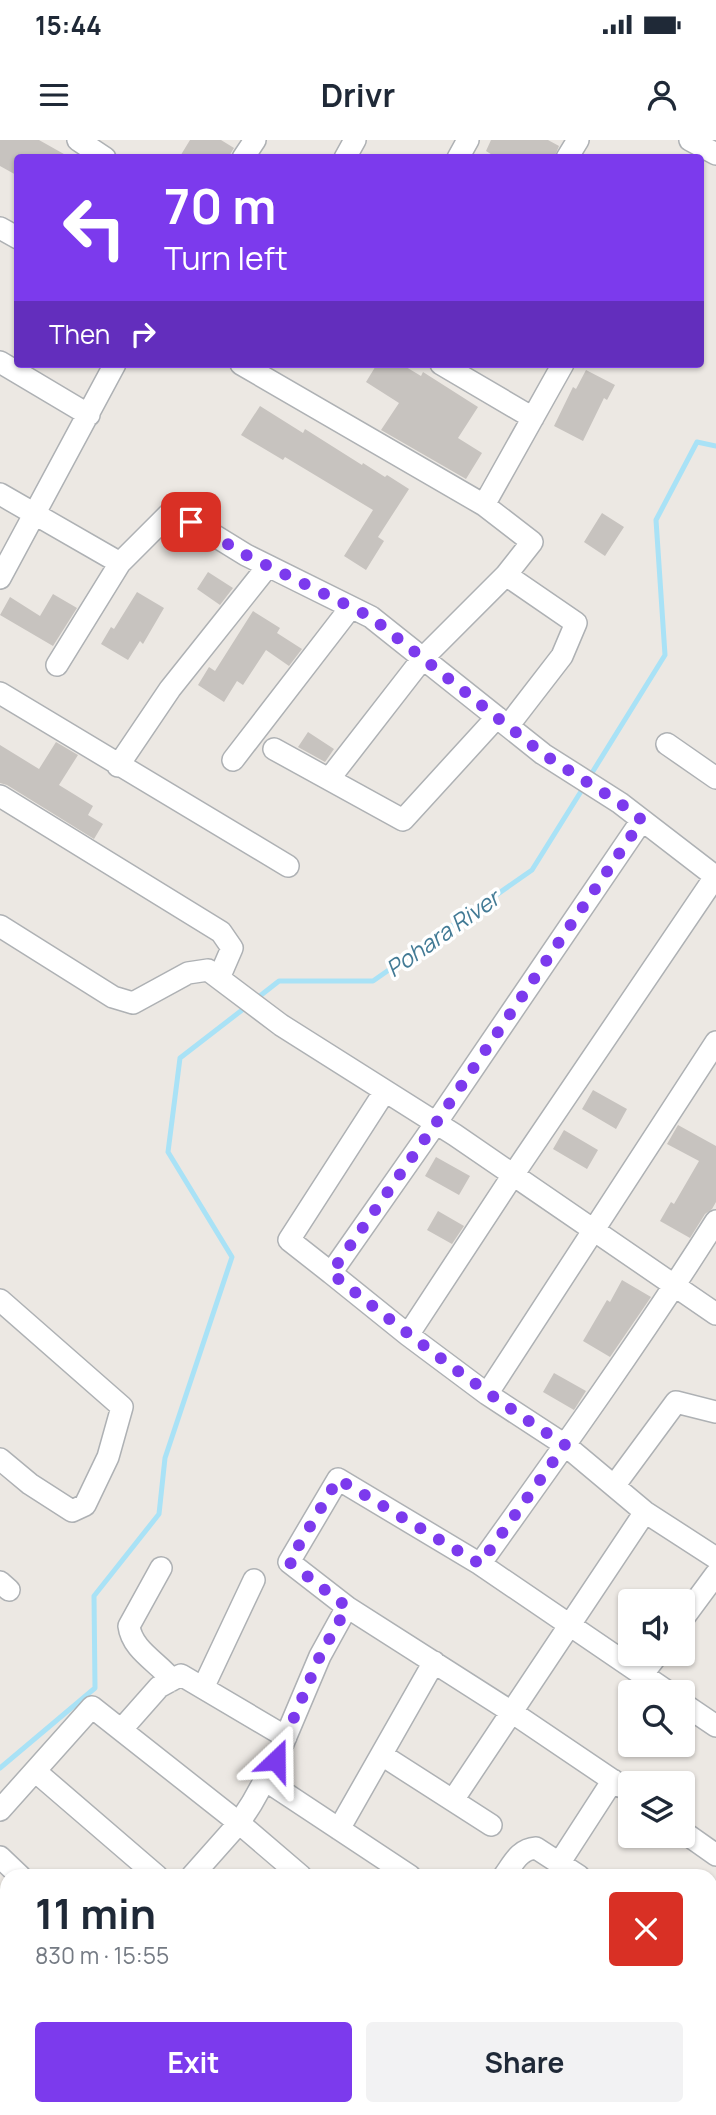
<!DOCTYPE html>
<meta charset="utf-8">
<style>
body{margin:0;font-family:Manrope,sans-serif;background:#f2f2f3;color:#1f2937;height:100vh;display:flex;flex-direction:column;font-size:26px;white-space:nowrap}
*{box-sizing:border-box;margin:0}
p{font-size:23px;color:#747a83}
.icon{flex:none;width:38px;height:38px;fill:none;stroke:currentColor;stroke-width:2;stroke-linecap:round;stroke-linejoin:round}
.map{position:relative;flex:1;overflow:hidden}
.side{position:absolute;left:0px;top:1729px;width:718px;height:247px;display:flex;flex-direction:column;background:#fff;border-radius:21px 21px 0 0;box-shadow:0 2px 5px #0004}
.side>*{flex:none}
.hud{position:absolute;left:14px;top:14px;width:690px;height:214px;border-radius:7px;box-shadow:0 2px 5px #0004;background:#7c3aed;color:#fff;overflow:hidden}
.tools{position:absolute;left:618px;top:1449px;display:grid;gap:14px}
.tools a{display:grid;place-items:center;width:77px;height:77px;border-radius:7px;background:#fff;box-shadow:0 2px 5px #0004;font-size:35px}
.pin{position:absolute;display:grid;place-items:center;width:60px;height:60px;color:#fff;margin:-30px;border-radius:14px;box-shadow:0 4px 10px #0006}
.me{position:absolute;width:77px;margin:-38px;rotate:23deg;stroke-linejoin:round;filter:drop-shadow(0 0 5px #0008)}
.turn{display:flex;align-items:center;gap:24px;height:147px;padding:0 35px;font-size:32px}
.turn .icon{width:91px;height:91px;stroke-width:2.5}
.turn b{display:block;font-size:49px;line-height:60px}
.then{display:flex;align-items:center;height:66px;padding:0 35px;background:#0003;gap:14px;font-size:26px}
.round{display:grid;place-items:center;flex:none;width:74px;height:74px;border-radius:7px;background:#f2f2f3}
.headline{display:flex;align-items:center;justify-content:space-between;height:119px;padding:0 35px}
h1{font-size:42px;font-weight:700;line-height:52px}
.button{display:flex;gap:14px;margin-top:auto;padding:14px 35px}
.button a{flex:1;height:80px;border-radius:7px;background:#7c3aed;color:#fff;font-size:28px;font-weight:700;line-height:80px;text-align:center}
.button a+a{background:#f2f2f3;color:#1f2937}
.status{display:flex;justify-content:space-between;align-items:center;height:49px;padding:0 35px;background:#fff;direction:ltr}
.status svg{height:19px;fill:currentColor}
header{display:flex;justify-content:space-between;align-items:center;height:91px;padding:0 35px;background:#fff;font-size:32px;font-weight:700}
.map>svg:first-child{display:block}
</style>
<div class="status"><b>15:44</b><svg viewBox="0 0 49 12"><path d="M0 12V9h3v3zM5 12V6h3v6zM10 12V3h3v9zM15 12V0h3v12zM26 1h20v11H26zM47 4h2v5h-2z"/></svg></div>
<header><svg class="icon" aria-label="menu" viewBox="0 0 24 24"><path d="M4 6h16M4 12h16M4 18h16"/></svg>Drivr<svg class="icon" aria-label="person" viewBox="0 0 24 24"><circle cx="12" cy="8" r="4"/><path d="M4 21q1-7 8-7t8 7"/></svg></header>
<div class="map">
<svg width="716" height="1975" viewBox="0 0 716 1975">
<rect width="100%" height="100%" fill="#ece8e3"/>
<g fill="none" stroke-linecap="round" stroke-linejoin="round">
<path stroke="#a9e2f6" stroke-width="5" d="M590,636L665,515L656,380L697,302L716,306
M256,859L279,841H373L532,730L585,645
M0,1628L95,1548L94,1456L159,1374L165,1318L232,1117L168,1012L180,918L246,867"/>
</g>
<path fill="#c7c3bf" d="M0,0H39L71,18H18V36L0,26Z
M190,0H221L234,8L228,18H179Z
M491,0H548L559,6L554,18H497L486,11Z
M377,224H401L421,236L423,232L478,267L458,298L482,313L466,339L381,290L399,263L366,242Z
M586,230L615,245L607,260L604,258L583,301L554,286L573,247L576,249Z
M260,266L303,293L305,289L362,325L363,323L385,337L387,335L409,349L378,397L384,401L366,430L344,416L373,370L285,317L283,320L241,295Z
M602,373L624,387L605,416L584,402Z
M208,432L233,448L220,465L197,449Z
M137,452L164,468L143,504L140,501L128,520L101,504L111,487L114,489Z
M53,454L77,468L53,506L0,475L10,457L40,476Z
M253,471L280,488L277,493L302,509L289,526L266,510L243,545L237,541L224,562L198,545L209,527L215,531Z
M308,592L334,609L325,622L298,607Z
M56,602L78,615L59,645L93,666L88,675L103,684L94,699L7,645L0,643V605L39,629Z
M593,950L627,969L616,989L582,969Z
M678,985L716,1006V1062L712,1069L705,1074L690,1098L660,1081L671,1062L674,1064L699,1021L667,1004Z
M564,990L598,1010L587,1029L553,1009Z
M436,1017L470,1036L459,1055L425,1036Z
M438,1071L464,1086L452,1104L427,1090Z
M622,1140L651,1157L610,1217L583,1201L607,1160L610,1162Z
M554,1233L586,1251L574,1270L543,1252Z"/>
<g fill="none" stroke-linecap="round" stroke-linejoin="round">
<defs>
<path id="minor" d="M78,0L105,18
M690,0L716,14
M243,18L255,0
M345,18L355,0
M458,18L468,0
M567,18L578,0
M0,88L18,98
M0,222L89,275
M241,224L484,365L532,402L506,435L576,483L562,516L508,586
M441,224L533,278
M0,354L120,423L173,370L246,415L371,477L543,614L620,663L716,737
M484,365L563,224
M0,438L115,224
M57,525L120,423
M0,553L288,726
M667,604L716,638
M274,609L403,680L497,577
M233,620L351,467
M118,626L170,549L268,426
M329,639L423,518L506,435
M0,656L221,792L232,808L219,838
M642,680L436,983L331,1133L408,1195L487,1254L565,1305L645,1372L716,1418
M0,786L113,857L133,863L188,833L208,830L281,885L455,995L716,1174
M331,1133L289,1100L385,951
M0,1160L122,1267L108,1317L85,1365L72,1371L30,1344L0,1319
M408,1195L513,1035L715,737
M487,1254L716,902
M614,1346L676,1262L716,1272
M480,1424C561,1311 642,1198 716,1081
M161,1428L129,1486C132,1510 158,1522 172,1540
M0,1442L9,1450
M347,1467L289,1422L338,1339L480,1424L668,1552
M682,1480L716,1434
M642,1535L658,1514
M203,1548L254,1440
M682,1563L716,1586
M121,1590L159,1547L181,1535L286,1597
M382,1615L491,1685
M35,1631L157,1736
M265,1640L410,1736
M453,1660L645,1372
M0,1670L92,1567L239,1683L301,1736
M339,1689L434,1522
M682,1691L716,1715
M0,1717L20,1736
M560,1722L613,1640
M192,1736L239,1683L252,1663L276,1620L320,1516L347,1467L513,1573L630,1652
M504,1736C513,1724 519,1709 536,1708L579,1736
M710,1798L716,1803
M0,1892L7,1898
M0,1951L7,1944
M710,1960L716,1964
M91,1969L99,1975
M280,1969L287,1975
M428,1969L436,1975
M573,1969L580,1975
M454,1975L459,1969"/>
</defs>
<use href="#minor" stroke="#aeb1b4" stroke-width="24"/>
<use href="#minor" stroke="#fff" stroke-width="21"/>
</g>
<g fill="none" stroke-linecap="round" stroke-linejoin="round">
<path stroke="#7c3aed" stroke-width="12" stroke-dasharray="0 21.6" d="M191,382L246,415L371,477L543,614L620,663L642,680L436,983L331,1133C407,1194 483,1252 565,1305L480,1424L338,1339L289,1422L347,1467L320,1516L276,1620"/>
</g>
<g text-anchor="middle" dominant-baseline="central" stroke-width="7" stroke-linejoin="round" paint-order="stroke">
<g font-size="23" font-style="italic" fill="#427a95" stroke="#fff">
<text transform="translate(442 793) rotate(-35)">Pohara River</text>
</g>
</g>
</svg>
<div class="tools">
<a><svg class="icon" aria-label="sound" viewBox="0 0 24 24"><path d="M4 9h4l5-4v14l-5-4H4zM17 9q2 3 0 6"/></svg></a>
<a><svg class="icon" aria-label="search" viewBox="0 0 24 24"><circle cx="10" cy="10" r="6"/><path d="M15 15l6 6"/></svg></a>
<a><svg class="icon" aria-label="layers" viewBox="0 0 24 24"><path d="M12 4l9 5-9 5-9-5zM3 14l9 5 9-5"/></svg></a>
</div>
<div class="pin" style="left:191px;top:382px;background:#d93025"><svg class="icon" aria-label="arrive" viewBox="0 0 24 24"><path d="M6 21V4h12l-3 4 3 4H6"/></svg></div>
<svg class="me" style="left:276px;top:1620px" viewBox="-20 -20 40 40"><path d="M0-17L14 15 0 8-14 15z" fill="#7c3aed" stroke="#fff" stroke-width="4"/></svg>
<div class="hud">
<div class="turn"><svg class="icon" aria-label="left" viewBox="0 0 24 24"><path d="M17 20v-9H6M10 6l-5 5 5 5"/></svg><div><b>70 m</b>Turn left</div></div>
<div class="then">Then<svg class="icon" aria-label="right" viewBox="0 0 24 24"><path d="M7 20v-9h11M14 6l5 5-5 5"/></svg></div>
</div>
<section class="side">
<div class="headline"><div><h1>11 min</h1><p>830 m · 15:55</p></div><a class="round" style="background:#d93025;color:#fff"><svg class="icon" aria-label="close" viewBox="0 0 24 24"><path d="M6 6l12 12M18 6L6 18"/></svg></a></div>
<div class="button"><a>Exit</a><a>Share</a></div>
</section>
</div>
